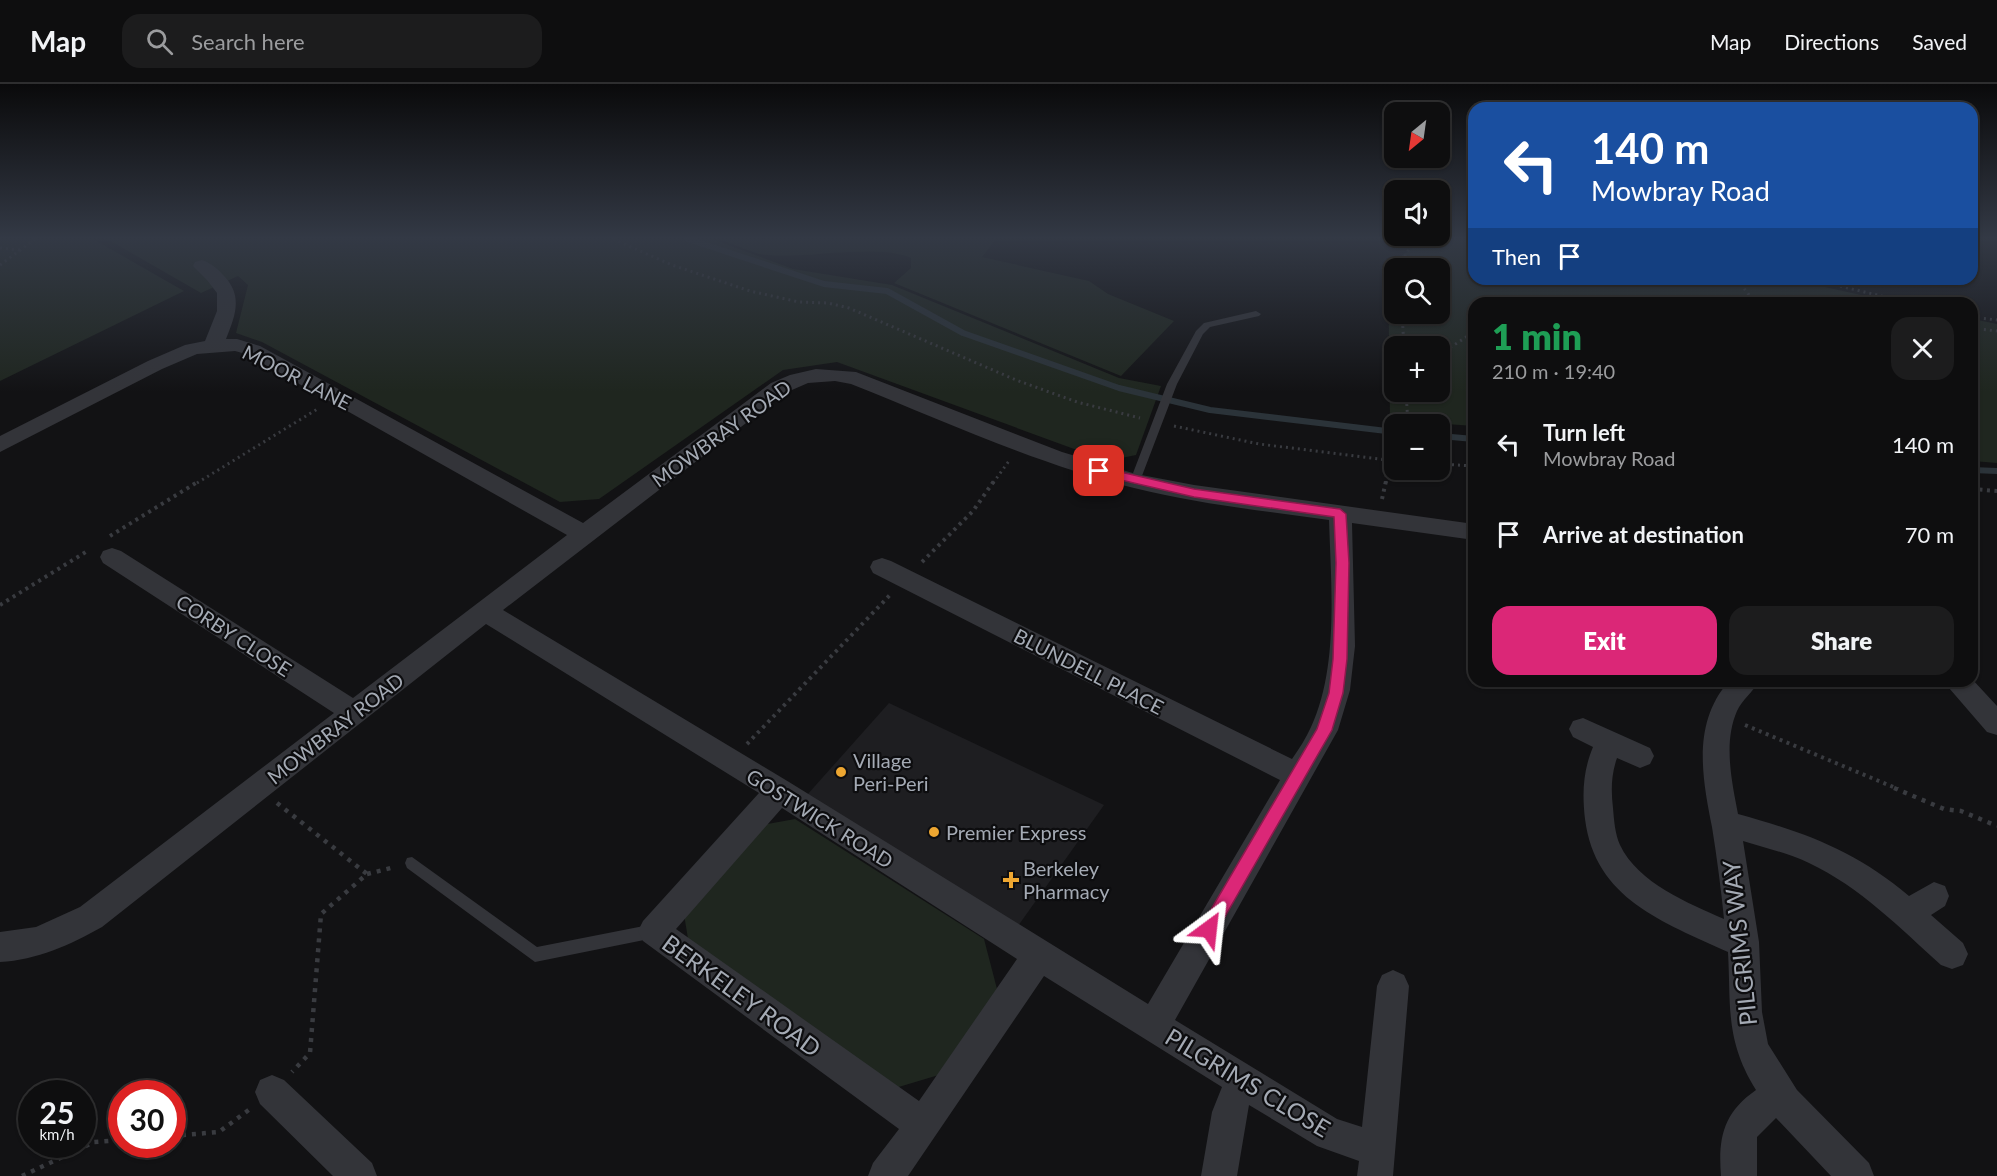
<!DOCTYPE html>
<meta charset="utf-8">
<style>
body{margin:0;font-family:Lato,sans-serif;background:#1c1c1d;color:#f1f3f6;height:100vh;display:flex;flex-direction:column;font-size:22px;white-space:nowrap}
*{box-sizing:border-box;margin:0}
p{font-size:20px;color:#9b9c9e}
.icon{flex:none;width:33px;height:33px;fill:none;stroke:currentColor;stroke-width:2;stroke-linecap:round;stroke-linejoin:round}
.map{position:relative;flex:1;overflow:hidden}
.side{position:absolute;left:1468px;top:213px;width:510px;height:390px;display:flex;flex-direction:column;background:#0e0e0f;border-radius:18px;box-shadow:0 2px 4px #0004,0 0 0 2px #2e2e2f}
.side>*{flex:none}
.top-card{position:absolute;left:1468px;top:18px;width:510px;height:183px;border-radius:18px;box-shadow:0 2px 4px #0004,0 0 0 2px #2e2e2f;background:#1a4fa0;color:#fff;overflow:hidden}
.needle{width:39px;rotate:209deg}
.fabs{position:absolute;left:1384px;top:18px;display:grid;gap:12px}
.fabs a{display:grid;place-items:center;width:66px;height:66px;border-radius:12px;background:#0e0e0f;box-shadow:0 2px 4px #0004,0 0 0 2px #2e2e2f;font-size:30px}
.speed{position:absolute;left:18px;top:996px;display:flex;gap:12px;font-size:30px;font-weight:700;text-align:center}
.speed>*{display:grid;place-content:center;width:78px;height:78px;border-radius:50%;background:#0e0e0f;box-shadow:0 2px 4px #0004,0 0 0 2px #2e2e2f;line-height:1}
.speed small{font-size:15px;font-weight:400}
.speed .limit{border:9px solid #d22;background:#fff;color:#111}
.pin{position:absolute;display:grid;place-items:center;width:51px;height:51px;color:#fff;margin:-26px;border-radius:12px;box-shadow:0 3px 9px #0006}
.me{position:absolute;width:66px;margin:-33px;rotate:30deg;stroke-linejoin:round;filter:drop-shadow(0 0 4px #0008)}
.turn{display:flex;align-items:center;gap:21px;height:126px;padding:0 24px;font-size:27px}
.turn .icon{width:78px;height:78px;stroke-width:2.5}
.turn b{display:block;font-size:42px;line-height:51px}
.then{display:flex;align-items:center;height:57px;padding:0 24px;background:#0003;gap:12px;font-size:22px}
.round{display:grid;place-items:center;flex:none;width:63px;height:63px;border-radius:18px;background:#1c1c1d}
.headline{display:flex;align-items:center;justify-content:space-between;height:102px;padding:0 24px}
h1{font-size:36px;font-weight:800;line-height:45px;color:#1e9e55}
.button{display:flex;gap:12px;margin-top:auto;padding:12px 24px}
.button a{flex:1;height:69px;border-radius:18px;background:#db2777;color:#fff;font-size:24px;font-weight:800;line-height:69px;text-align:center}
.button a+a{background:#1c1c1d;color:#f1f3f6}
ul{padding:0;list-style:none}
li{display:flex;align-items:center;gap:18px;height:90px;padding:0 24px}
li div{flex:1}
li b{display:block;font-size:22px}
li em{font-style:normal}
header{display:flex;align-items:center;gap:36px;box-sizing:border-box;height:84px;padding:0 30px;background:#0e0e0f;border-bottom:2px solid #2e2e2f}
header strong{font-size:28px}
nav{display:flex;gap:33px;margin-inline-start:auto;font-size:21px}
.search{width:420px;height:54px;background:#1c1c1d;display:flex;align-items:center;gap:15px;box-sizing:border-box;padding:0 21px;border-radius:18px;color:#9b9c9e;font-size:22px}
.map>svg:first-child{display:block}
</style>
<header>
<strong>Map</strong>
<div class="search"><svg class="icon" aria-label="search" viewBox="0 0 24 24"><circle cx="10" cy="10" r="6"/><path d="M15 15l6 6"/></svg>Search here</div>
<nav><a>Map</a><a>Directions</a><a>Saved</a></nav>
</header>
<div class="map">
<svg width="1997" height="1092" viewBox="0 0 1997 1092">
<rect width="100%" height="100%" fill="#121214"/>
<path fill="#1e1e21" d="M889,619L1104,721L1018,842L807,711Z"/>
<path fill="#1f261f" fill-rule="evenodd" d="M0,155H93L184,207L0,297Z
M107,155H712L793,185L892,201L1119,294L1161,302L1136,371L1107,377L837,278L783,286L599,415L560,418L262,258L236,249L248,201L238,192L201,209Z
M719,155H996L982,173L1089,197L1108,210L1174,237L1121,292L894,199L911,184V174C878,159 808,175 767,171C752,170 734,160 719,155Z
M1426,155H1474V195H1789L1897,219H1474V342L1390,336L1388,181ZM1395,184H1440V230H1395ZM1440,262V308H1395V262Z
M1973,235L1997,240V379L1973,377Z
M795,735L984,855L997,905L942,990L892,1005L689,861L683,824L756,742Z"/>
<g fill="none" stroke-linecap="round" stroke-linejoin="round">
<path stroke="#2b3339" stroke-width="6" d="M688,155L824,200L887,207L963,249L1119,304L1210,326L1395,348
M1440,352L1474,355
M1972,386L1997,387"/>
<path stroke="#393b40" stroke-width="3" stroke-dasharray="2 4" stroke-linecap="butt" d="M613,155L672,181L750,207L799,218L828,219L849,224L1016,296L1077,318L1140,334
M0,164L20,166
M0,181L35,155
M1402,184V178L1414,155
M1737,195L1755,219
M1811,195L1910,219
M1402,230L1404,262
M1972,233L1997,236
M1972,244L1997,247
M1440,270L1474,248
M1406,308L1408,340
M1174,342L1259,360L1395,377
M1440,380L1474,382
M197,399L319,324
M993,399L1009,377
M1386,399L1387,375L1395,365"/>
<path stroke="#393b40" stroke-width="4" stroke-dasharray="3 4.5" stroke-linecap="butt" d="M1972,405L1997,407
M1382,415L1386,397
M110,452L199,397
M922,478L973,427L994,397
M0,521L89,466
M1745,641L1898,705
M747,660L890,511"/>
<path stroke="#393b40" stroke-width="4.5" stroke-dasharray="4 6" stroke-linecap="butt" d="M1894,704L1944,725L1961,727L1997,742
M277,719L367,790L321,830L310,969L292,988
M367,790L395,783
M172,1052L219,1048L250,1025
M22,1092L94,1058L122,1056"/>
<path fill="#333439" fill-rule="evenodd" d="M1256,227L1261,230L1259,232L1210,243L1203,250L1177,300L1140,397L1135,401L1131,400L1130,397L1167,300L1196,247L1204,239Z
M412,773L537,863L654,840L659,842L661,847L659,852L654,854L535,878L407,784L405,779L407,774Z"/>
<path fill="#333439" fill-rule="evenodd" d="M202,176C211,179 219,186 225,193C243,213 235,232 226,255H237L260,262L583,439L771,299L790,291L816,285L856,288L1062,368L1136,390L1194,401L1474,440V456L1352,439L1355,562L1350,606L1338,646L1175,936L1337,1035L1362,1043L1377,902L1382,891L1393,886L1404,891L1409,902L1393,1092H1357L1359,1077L1317,1062L1249,1021L1237,1092H1201L1212,1028L1222,1003L1044,892L908,1092H868L873,1079L899,1045L643,857L638,847L643,837L759,709L486,540L102,843C70,861 37,876 0,878V848L36,843L80,823L334,629L103,479L100,473L103,467L112,464L121,467L353,614L567,451L246,270L235,267L197,270L162,285L0,368V352L148,277L185,261L205,257L217,227V209L207,196L193,182L195,178ZM835,297L851,300C944,337 1037,380 1134,404C1198,420 1264,427 1329,436C1331,500 1339,583 1311,643C1306,654 1299,665 1292,675L891,477L882,474L873,477L870,483L873,489L1280,696L1148,920L789,698L503,526L785,309L808,299ZM782,724L1017,875L919,1017L676,845Z
M1972,595L1997,622V651L1987,648L1949,604L1945,597H1972Z
M1729,597H1759C1753,608 1742,616 1737,627C1723,659 1732,698 1738,730C1806,749 1854,766 1909,812L1934,798L1945,802L1949,812L1945,822L1931,831L1963,859L1968,870L1963,881L1952,885L1941,881C1900,844 1860,803 1809,779C1788,769 1765,764 1743,757L1759,858L1762,928L1768,960L1797,1006L1869,1079L1874,1092H1831L1776,1034L1757,1053V1092H1721C1718,1054 1723,1029 1756,1006C1725,956 1731,923 1728,868C1663,838 1595,815 1585,735C1582,709 1583,687 1593,663L1573,653L1569,645L1573,637L1583,634L1650,664L1654,672L1650,680L1640,684L1617,674C1611,691 1611,707 1613,724C1614,736 1615,750 1620,761C1638,799 1688,819 1724,835C1721,805 1717,774 1712,743C1702,693 1692,639 1729,597Z
M272,991L284,996L372,1079L377,1092H333L260,1020L255,1008L260,996Z"/>
</g>
<linearGradient id="sky" x2="0" y2="1"><stop stop-color="#0a0a0b"/><stop offset="0.5" stop-color="#333945"/><stop offset="1" stop-color="#333945" stop-opacity="0"/></linearGradient>
<rect width="1997" height="308" fill="url(#sky)"/>
<path fill="#db2777" stroke="#8e194d" stroke-width="1.5" d="M1099,383L1194,405L1340,425L1346,430L1349,479L1347,575L1343,609L1332,646L1215,850L1209,853L1203,850L1200,845L1203,839L1317,645L1329,609L1333,575L1336,479L1334,433L1194,413L1095,390V384Z"/>
<g fill="#eda631" stroke="#0d0d0f" stroke-width="2">
<circle cx="841" cy="688" r="6"/>
<circle cx="934" cy="748" r="6"/>
<path d="M1008 787h6v6h6v6h-6v6h-6v-6h-6v-6h6z"/>
</g>
<g text-anchor="middle" dominant-baseline="central" stroke-width="4.5" stroke-linejoin="round" paint-order="stroke">
<g font-size="20" fill="#a4aab4" stroke="#0d0d0f">
<text transform="translate(297 293) rotate(27)">MOOR LANE</text>
<text transform="translate(721 349) rotate(-36)">MOWBRAY ROAD</text>
<text transform="translate(234 551) rotate(33)">CORBY CLOSE</text>
<text transform="translate(1089 587) rotate(27)">BLUNDELL PLACE</text>
<text transform="translate(335 644) rotate(-38)">MOWBRAY ROAD</text>
<text transform="translate(820 734) rotate(32)">GOSTWICK ROAD</text>
</g>
<g font-size="20" fill="#a4aab4" stroke="#0d0d0f" text-anchor="start">
<text x="853" y="676">Village<tspan x="853" dy="23">Peri-Peri</tspan></text>
<text x="946" y="748">Premier Express</text>
<text x="1023" y="784">Berkeley<tspan x="1023" dy="23">Pharmacy</tspan></text>
</g>
<g font-size="24" fill="#a4aab4" stroke="#0d0d0f">
<text transform="translate(1739 859) rotate(-96)">PILGRIMS WAY</text>
<text transform="translate(742 911) rotate(36)">BERKELEY ROAD</text>
<text transform="translate(1248 998) rotate(31)">PILGRIMS CLOSE</text>
</g>
</g>
</svg>
<div class="fabs">
<a><svg class="needle" viewBox="-14 -14 28 28"><path d="M0-13l5 13h-10z" fill="#e53935"/><path d="M0 13l5-13h-10z" fill="#9b9c9e"/></svg></a>
<a><svg class="icon" aria-label="sound" viewBox="0 0 24 24"><path d="M4 9h4l5-4v14l-5-4H4zM17 9q2 3 0 6"/></svg></a>
<a><svg class="icon" aria-label="search" viewBox="0 0 24 24"><circle cx="10" cy="10" r="6"/><path d="M15 15l6 6"/></svg></a>
<a>+</a>
<a>−</a>
</div>
<div class="speed"><div>25<small>km/h</small></div><div class="limit">30</div></div>
<div class="pin" style="left:1099px;top:387px;background:#d93025"><svg class="icon" aria-label="arrive" viewBox="0 0 24 24"><path d="M6 21V4h12l-3 4 3 4H6"/></svg></div>
<svg class="me" style="left:1209px;top:845px" viewBox="-20 -20 40 40"><path d="M0-17L14 15 0 8-14 15z" fill="#db2777" stroke="#fff" stroke-width="4"/></svg>
<div class="top-card">
<div class="turn"><svg class="icon" aria-label="left" viewBox="0 0 24 24"><path d="M17 20v-9H6M10 6l-5 5 5 5"/></svg><div><b>140 m</b>Mowbray Road</div></div>
<div class="then">Then<svg class="icon" aria-label="arrive" viewBox="0 0 24 24"><path d="M6 21V4h12l-3 4 3 4H6"/></svg></div>
</div>
<section class="side">
<div class="headline"><div><h1>1 min</h1><p>210 m · 19:40</p></div><a class="round"><svg class="icon" aria-label="close" viewBox="0 0 24 24"><path d="M6 6l12 12M18 6L6 18"/></svg></a></div>
<ul>
<li><svg class="icon" aria-label="left" viewBox="0 0 24 24"><path d="M17 20v-9H6M10 6l-5 5 5 5"/></svg><div><b>Turn left</b><p>Mowbray Road</p></div><em>140 m</em></li>
<li><svg class="icon" aria-label="arrive" viewBox="0 0 24 24"><path d="M6 21V4h12l-3 4 3 4H6"/></svg><div><b>Arrive at destination</b></div><em>70 m</em></li>
</ul>
<div class="button"><a>Exit</a><a>Share</a></div>
</section>
</div>
